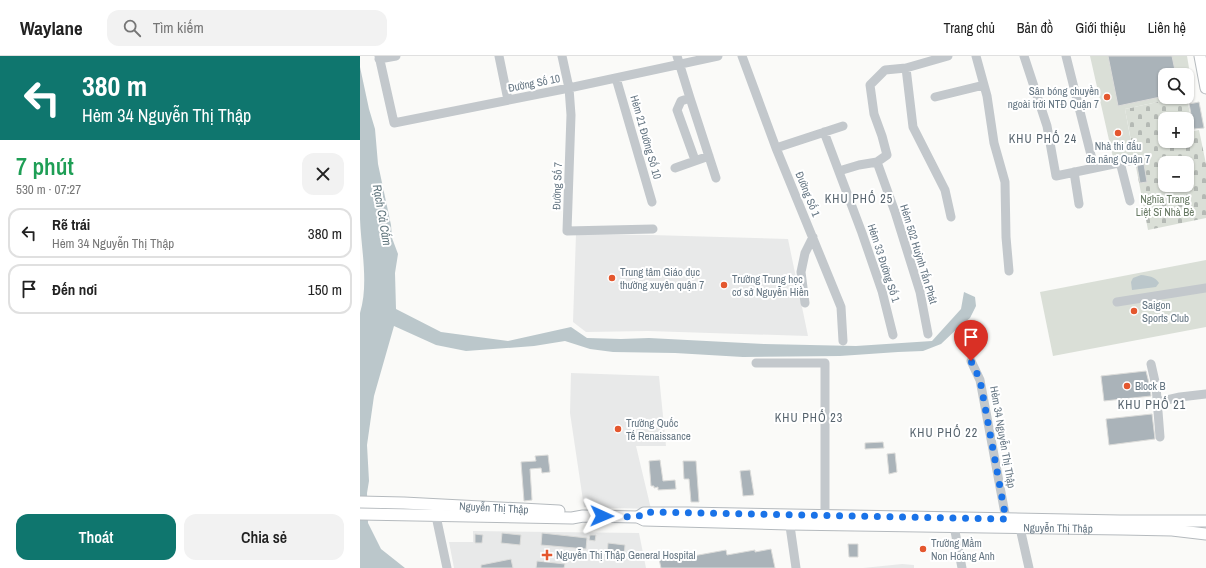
<!DOCTYPE html>
<html lang="vi">
<meta charset="utf-8">
<style>
body{margin:0;font-family:"Archivo Narrow",sans-serif;background:#f2f2f2;color:#222;height:100vh;display:flex;flex-direction:column;font-size:15px;white-space:nowrap}
*{box-sizing:border-box;margin:0}
p{font-size:13px;color:#767676}
.icon{flex:none;width:22px;height:22px;fill:none;stroke:currentColor;stroke-width:2;stroke-linecap:round;stroke-linejoin:round}
.map{position:relative;flex:1;overflow:hidden}
.panel{display:flex;flex-direction:column;background:#fff;width:360px}
.panel>*{flex:none}
.guide{background:#0f766e;color:#fff;overflow:hidden}
.buttons{position:absolute;left:798px;top:12px;display:grid;gap:8px}
.buttons a{display:grid;place-items:center;width:36px;height:36px;border-radius:8px;background:#fff;box-shadow:0 1px 3px #0004;font-size:20px}
.pin{position:absolute;display:grid;place-items:center;width:34px;height:34px;color:#fff;margin:-41px -17px;border-radius:50% 50% 50% 0;rotate:-45deg;box-shadow:0 0 4px #0007}
.pin .icon{rotate:45deg}
.me{position:absolute;width:44px;margin:-22px;rotate:91deg;stroke-linejoin:round;filter:drop-shadow(0 0 3px #0008)}
.turn{display:flex;align-items:center;gap:14px;height:84px;padding:0 16px;font-size:18px}
.turn .icon{width:52px;height:52px;stroke-width:2.5}
.turn b{display:block;font-size:28px;line-height:34px}
.round{display:grid;place-items:center;flex:none;width:42px;height:42px;border-radius:12px;background:#f2f2f2}
.headline{display:flex;align-items:center;justify-content:space-between;height:68px;padding:0 16px}
h1{font-size:24px;font-weight:600;line-height:30px;color:#1e9e55}
.cta{display:flex;gap:8px;margin-top:auto;padding:8px 16px}
.cta a{flex:1;height:46px;border-radius:12px;background:#0f766e;color:#fff;font-size:16px;font-weight:600;line-height:46px;text-align:center}
.cta a+a{background:#f2f2f2;color:#222}
ul{padding:0;list-style:none}
li{display:flex;align-items:center;gap:12px;height:50px;margin:0 8px 6px;padding:0 8px;border:2px solid #e0e0e0;border-radius:12px}
li div{flex:1}
li b{display:block;font-size:15px}
li em{font-style:normal}
header{display:flex;align-items:center;gap:24px;box-sizing:border-box;height:56px;padding:0 20px;background:#fff;border-bottom:1px solid #e0e0e0}
header strong{font-size:19px}
nav{display:flex;gap:22px;margin-inline-start:auto;font-size:14px}
.search{width:280px;height:36px;background:#f2f2f2;display:flex;align-items:center;gap:10px;box-sizing:border-box;padding:0 14px;border-radius:12px;color:#767676;font-size:15px}
main{display:flex;flex:1;min-height:0}
.map>svg:first-child{display:block}
</style>
<header>
<strong>Waylane</strong>
<div class="search"><svg class="icon" aria-label="search" viewBox="0 0 24 24"><circle cx="10" cy="10" r="6"/><path d="M15 15l6 6"/></svg>Tìm kiếm</div>
<nav><a>Trang chủ</a><a>Bản đồ</a><a>Giới thiệu</a><a>Liên hệ</a></nav>
</header>
<main>
<section class="panel">
<div class="guide">
<div class="turn"><svg class="icon" aria-label="left" viewBox="0 0 24 24"><path d="M17 20v-9H6M10 6l-5 5 5 5"/></svg><div><b>380 m</b>Hẻm 34 Nguyễn Thị Thập</div></div>
</div>
<div class="headline"><div><h1>7 phút</h1><p>530 m · 07:27</p></div><a class="round"><svg class="icon" aria-label="close" viewBox="0 0 24 24"><path d="M6 6l12 12M18 6L6 18"/></svg></a></div>
<ul>
<li><svg class="icon" aria-label="left" viewBox="0 0 24 24"><path d="M17 20v-9H6M10 6l-5 5 5 5"/></svg><div><b>Rẽ trái</b><p>Hẻm 34 Nguyễn Thị Thập</p></div><em>380 m</em></li>
<li><svg class="icon" aria-label="arrive" viewBox="0 0 24 24"><path d="M6 21V4h12l-3 4 3 4H6"/></svg><div><b>Đến nơi</b></div><em>150 m</em></li>
</ul>
<div class="cta"><a>Thoát</a><a>Chia sẻ</a></div>
</section>
<div class="map">
<svg width="846" height="512" viewBox="0 0 846 512">
<defs>
<pattern id="cemetery-stones" width="16" height="16" patternUnits="userSpaceOnUse"><rect width="16" height="16" fill="#dadfd7"/><path d="M2 7V4a2 2 0 0 1 4 0v3zM10 15v-3a2 2 0 0 1 4 0v3z" fill="#b4b9b4"/></pattern>
</defs>
<rect width="100%" height="100%" fill="#fafaf8"/>
<path fill="#e8e9e9" d="M216,178L291,179L428,183L448,280L288,275L226,276L213,266Z
M211,317L299,320L306,390H276L291,453L224,451L210,357Z
M113,475L279,477L286,512H94L89,486H113Z
M542,508L554,509V512H503Z"/>
<path fill="url(#cemetery-stones)" fill-rule="evenodd" d="M821,41H827L833,75L839,74L846,108V162L788,174L765,53ZM805,63H827V85H805ZM805,107H827V129H805Z"/>
<path fill="#dadfd7" d="M730,0H827L831,24L827,32V19H805V41H821L765,53L774,102L754,106Z
M846,204V271L693,300L680,236Z"/>
<path fill="#bbc7cb" d="M0,11L9,53L15,73L18,108L31,169L32,182L38,198L35,217L36,253L81,276L148,285L211,271L227,282L261,283L289,282L404,288L496,290L572,285L601,253L604,236L615,241L616,250L610,262L600,270L581,288L563,295L538,296L480,300L383,301L315,297L253,296L230,293L205,285L174,290L106,295L76,289L34,270L14,340L7,389L9,425L7,437L8,467L21,493L45,512H0V257C9,228 1,192 0,163C0,112 0,62 0,11Z
M781,219C788,220 795,220 799,227L796,231L772,234L771,226L773,222Z"/>
<path fill="#aab3b9" stroke="#dcdcda" d="M748,0H812L816,19H805V40L758,50Z
M839,46L844,72L834,73L829,48Z
M784,108L787,126L780,127L777,110Z
M786,315L790,331L791,340L744,345L741,320Z
M792,358L795,383L749,389L746,363Z
M523,386L524,392L505,393V387Z
M535,397L537,416L529,418L527,398Z
M188,399L190,416L182,417L181,412L170,413L172,444L164,445L161,406L176,405L175,400Z
M300,404L303,425L315,424L316,433L298,434V431L294,432V430H291L289,405Z
M323,405H336L339,446H331L329,423H324Z
M390,414L394,439L383,440L380,415Z
M142,477L161,479L160,489L141,487Z
M182,477L227,482L226,493L181,489Z
M115,478L123,479L122,487H115Z
M230,479H236L235,485L229,484Z
M248,487L265,489L264,502L247,500Z
M488,488H498V501H489Z
M411,493L415,512H301L299,503L322,499V502L366,494L367,499L395,494V496Z
M151,503L153,512H121V509Z
M177,505L205,508L204,512H176Z"/>
<g fill="none" stroke-linecap="round" stroke-linejoin="round">
<defs>
<g id="major">
<path d="M840,0L846,32"/>
<path id="s1" d="M0,446L44,447L199,455"/>
<path id="s2" d="M0,458L212,462L223,460L278,461L284,464L429,468L762,473L812,474L846,478"/>
<path d="M278,461L284,457H327L760,465H846"/>
</g>
</defs>
<use href="#major" stroke="#b5babe" stroke-width="13"/>
<path stroke="#c3c8cc" stroke-width="9" d="M19,0L34,67L209,32L358,0
M139,0L148,44
M202,0L209,32L211,59L207,175L293,173
M317,0L330,42L356,122
M382,0L416,92L481,251L483,285
M616,0L627,40L634,87L645,126L646,181L649,215
M664,0L687,70L696,120L773,104
M706,0L734,111
M19,3L36,0
M546,12L553,71L585,134L591,161
M256,22L292,146
M575,41L624,29
M330,42L321,45L317,54L335,104
M464,76L502,177L522,235L533,279
M416,92L483,70
M760,106L770,145
M315,112L349,100
M479,115L499,109L517,106
M714,116L719,148
M757,246L846,232
M445,247L441,216L445,197L453,181
M568,278L560,236L535,156L517,106L527,99L522,80L514,58L510,29L525,14L546,12L588,0
M611,305L620,324L646,463
M396,307H465V465
M791,308L796,330L800,381
M798,346L820,341L846,338
M76,460L87,512
M429,463L436,512
M594,470L602,512
M660,472L669,512"/>
<use href="#major" stroke="#fff" stroke-width="11"/>
</g>
<g fill="none" stroke-linecap="round" stroke-linejoin="round">
<path stroke="#1a73e8" stroke-width="7" stroke-dasharray="0 12.6" d="M242,460L278,461L284,456L646,463L620,324L611,305"/>
</g>
<g fill="#e4572e" stroke="#fff" stroke-width="1.5">
<circle cx="747" cy="41" r="4"/>
<circle cx="758" cy="77" r="4"/>
<circle cx="252" cy="222" r="4"/>
<circle cx="364" cy="229" r="4"/>
<circle cx="774" cy="255" r="4"/>
<circle cx="767" cy="330" r="4"/>
<circle cx="258" cy="373" r="4"/>
<circle cx="563" cy="493" r="4"/>
<path d="M185 493h4v4h4v4h-4v4h-4v-4h-4v-4h4z"/>
</g>
<g text-anchor="middle" dominant-baseline="central" stroke-width="4" stroke-linejoin="round" paint-order="stroke">
<g font-size="11" fill="#657683" stroke="#fff">
<text transform="translate(174 27) rotate(-11)">Đường Số 10</text>
<text transform="translate(286 81) rotate(74)">Hẻm 21 Đường Số 10</text>
<text transform="translate(197 130) rotate(-88)">Đường Số 7</text>
<text transform="translate(448 138) rotate(68)">Đường Số 1</text>
<text transform="translate(559 198) rotate(73)">Hẻm 502 Huỳnh Tấn Phát</text>
<text transform="translate(524 207) rotate(72)">Hẻm 33 Đường Số 1</text>
<text transform="translate(643 381) rotate(80)">Hẻm 34 Nguyễn Thị Thập</text>
<text stroke="none"><textPath href="#s1" startOffset="134">Nguyễn Thị Thập</textPath></text>
<text stroke="none"><textPath href="#s2" startOffset="699">Nguyễn Thị Thập</textPath></text>
</g>
<g font-size="11" fill="#657683" stroke="#fff" text-anchor="start">
<text x="739" y="35" text-anchor="end">Sân bóng chuyền<tspan x="739" dy="13">ngoài trời NTĐ Quận 7</tspan></text>
<text x="758" y="90" text-anchor="middle">Nhà thi đấu<tspan x="758" dy="13">đa năng Quận 7</tspan></text>
<text x="260" y="216">Trung tâm Giáo dục<tspan x="260" dy="13">thường xuyên quận 7</tspan></text>
<text x="372" y="223">Trường Trung học<tspan x="372" dy="13">cơ sở Nguyễn Hiền</tspan></text>
<text x="782" y="249">Saigon<tspan x="782" dy="13">Sports Club</tspan></text>
<text x="775" y="330">Block B</text>
<text x="266" y="367">Trường Quốc<tspan x="266" dy="13">Tế Renaissance</tspan></text>
<text x="571" y="487">Trường Mầm<tspan x="571" dy="13">Non Hoàng Anh</tspan></text>
<text x="196" y="499">Nguyễn Thị Thập General Hospital</text>
</g>
<g font-size="11" fill="#687a64" stroke="#fff">
<text x="805" y="143">Nghĩa Trang<tspan x="805" dy="13">Liệt Sĩ Nhà Bè</tspan></text>
</g>
<g font-size="12" letter-spacing="1" fill="#57646e" stroke="#fff">
<text x="683" y="83">KHU PHỐ 24</text>
<text x="499" y="143">KHU PHỐ 25</text>
<text x="792" y="349">KHU PHỐ 21</text>
<text x="449" y="362">KHU PHỐ 23</text>
<text x="584" y="377">KHU PHỐ 22</text>
</g>
<g font-size="12" font-style="italic" fill="#60757c" stroke="#fff">
<text transform="translate(22 159) rotate(80)">Rạch Cả Cấm</text>
</g>
</g>
</svg>
<div class="buttons">
<a><svg class="icon" aria-label="search" viewBox="0 0 24 24"><circle cx="10" cy="10" r="6"/><path d="M15 15l6 6"/></svg></a>
<a>+</a>
<a>−</a>
</div>
<div class="pin" style="left:611px;top:305px;background:#d93025"><svg class="icon" aria-label="arrive" viewBox="0 0 24 24"><path d="M6 21V4h12l-3 4 3 4H6"/></svg></div>
<svg class="me" style="left:242px;top:460px" viewBox="-20 -20 40 40"><path d="M0-17L14 15 0 8-14 15z" fill="#1a73e8" stroke="#fff" stroke-width="4"/></svg>
</div>
</main>
